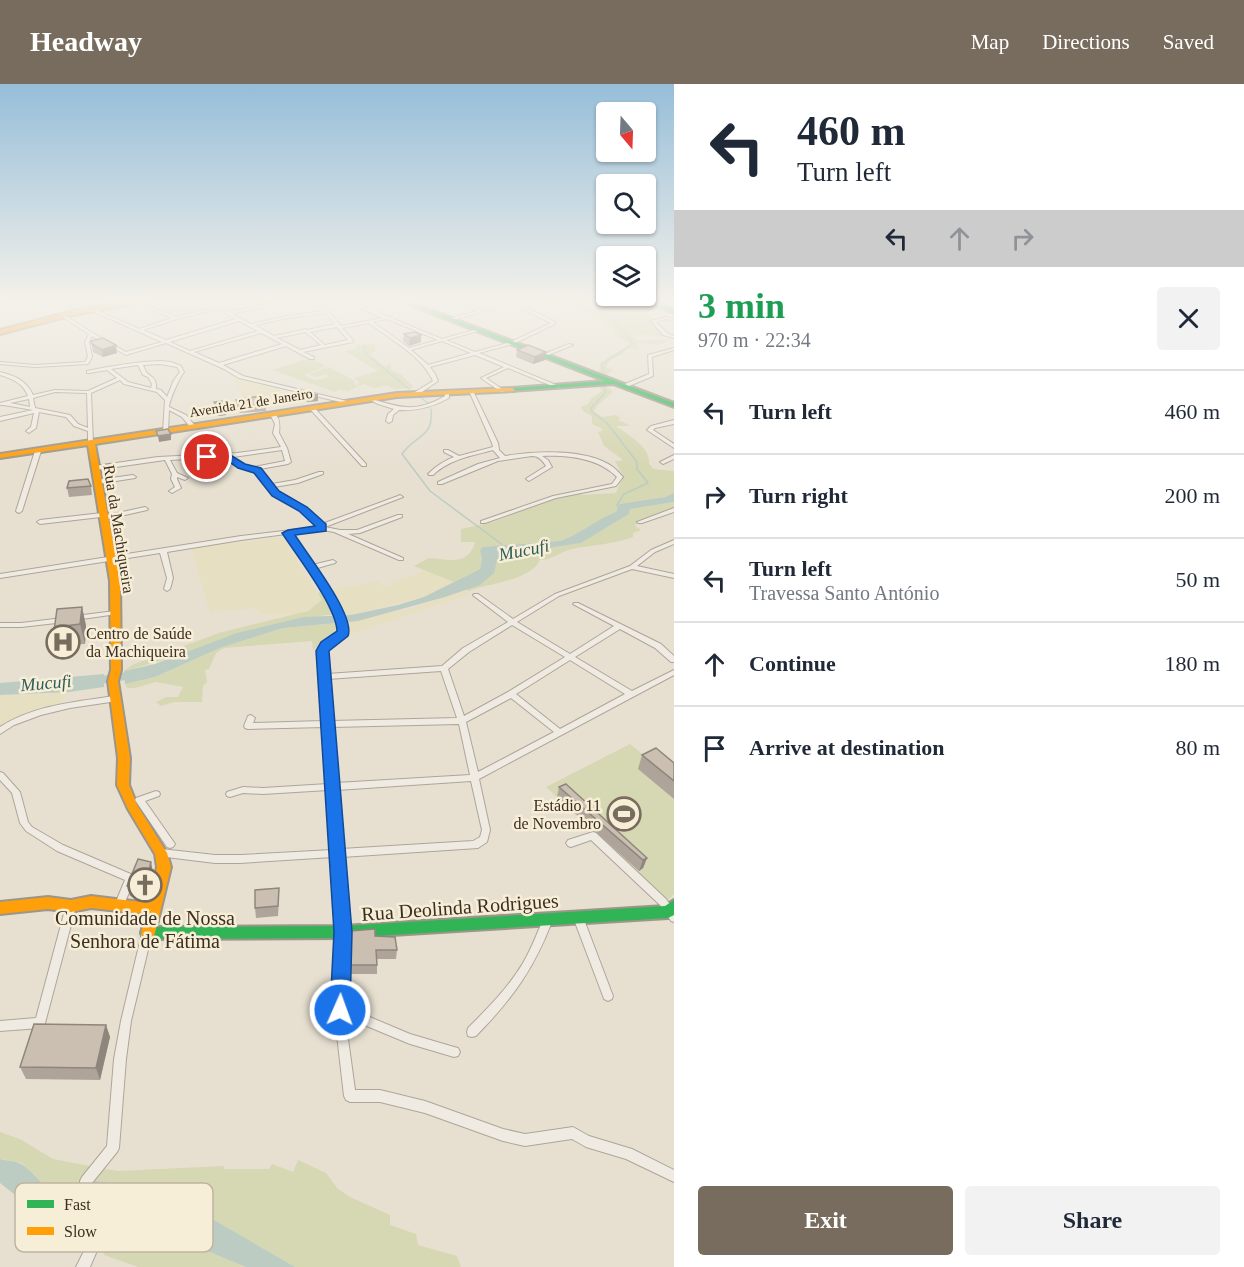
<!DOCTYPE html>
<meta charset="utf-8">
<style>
body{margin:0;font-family:Georgia,serif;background:#f2f2f3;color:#1f2937;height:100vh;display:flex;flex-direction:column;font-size:22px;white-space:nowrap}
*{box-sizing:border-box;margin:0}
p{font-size:20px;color:#747a83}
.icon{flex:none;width:33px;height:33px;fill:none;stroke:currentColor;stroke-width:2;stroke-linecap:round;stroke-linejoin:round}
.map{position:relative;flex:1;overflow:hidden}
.side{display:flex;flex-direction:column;background:#fff;width:570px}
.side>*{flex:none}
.hud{background:#fff;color:#1f2937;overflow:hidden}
.needle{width:39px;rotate:161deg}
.fabs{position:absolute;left:596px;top:18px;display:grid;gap:12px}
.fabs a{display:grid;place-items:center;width:60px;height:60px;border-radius:6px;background:#fff;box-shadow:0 2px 4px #0004;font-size:30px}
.pin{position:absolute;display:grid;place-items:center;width:51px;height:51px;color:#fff;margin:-26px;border:3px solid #fff;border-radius:50%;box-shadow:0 2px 6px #0007}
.me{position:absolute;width:66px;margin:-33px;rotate:2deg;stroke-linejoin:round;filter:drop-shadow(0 0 4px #0008)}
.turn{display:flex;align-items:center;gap:21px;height:126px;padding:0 24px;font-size:27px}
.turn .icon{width:78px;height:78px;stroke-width:2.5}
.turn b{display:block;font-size:42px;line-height:51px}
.lanes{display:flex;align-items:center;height:57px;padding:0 24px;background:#0003;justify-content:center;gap:30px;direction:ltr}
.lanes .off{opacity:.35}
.round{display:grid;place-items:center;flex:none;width:63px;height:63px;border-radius:6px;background:#f2f2f3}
.headline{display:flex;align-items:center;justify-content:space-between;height:102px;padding:0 24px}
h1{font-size:36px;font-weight:600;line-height:45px;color:#1e9e55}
.action{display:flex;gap:12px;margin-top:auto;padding:12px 24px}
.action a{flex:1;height:69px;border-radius:6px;background:#786c5e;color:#fff;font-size:24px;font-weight:600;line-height:69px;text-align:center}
.action a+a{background:#f2f2f3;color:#1f2937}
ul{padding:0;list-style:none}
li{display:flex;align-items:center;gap:18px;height:84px;padding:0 24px;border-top:2px solid #e0e1e3}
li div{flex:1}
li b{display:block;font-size:22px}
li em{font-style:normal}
header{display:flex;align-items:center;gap:36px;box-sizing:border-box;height:84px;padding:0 30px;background:#786c5e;color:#fff}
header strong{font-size:28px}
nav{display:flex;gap:33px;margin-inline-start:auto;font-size:21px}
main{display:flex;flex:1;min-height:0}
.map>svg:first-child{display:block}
</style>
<header>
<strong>Headway</strong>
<nav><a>Map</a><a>Directions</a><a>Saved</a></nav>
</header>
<main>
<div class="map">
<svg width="674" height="1183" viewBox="0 0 674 1183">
<rect width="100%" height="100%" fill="#e7e0d1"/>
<path fill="#e6dfc2" d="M230,291L285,304L270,314L246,318Z
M282,453L322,516L320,519L299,530L263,531L254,524L210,529L191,464Z
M428,486L454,498L424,513L351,531H339L324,507L378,497L383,502L392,501L391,498Z
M463,505L470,510L362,547L352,549L345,538L409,525L445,513Z
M69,608L59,621L0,645V611Z"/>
<path fill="#d6d7b3" d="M42,216H130C107,220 59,235 42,216Z
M164,216H232L234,218L231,220L233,222L231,223L234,224L237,221L267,216L272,219L232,226L220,221L178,232L165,226L168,224L165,222L138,220Z
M564,216H586L582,218L581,222L615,228L612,216H626L621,219V221L634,226H646L666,252L636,251L634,253L637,255L632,257L674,255L658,261L638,259L637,262L640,263L637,266L631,264L624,267L626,269L611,275L606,283L614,286L605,292L599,290L600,279L628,261V258L618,254L613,248L614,246L603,238L596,229L541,222L544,221L543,219L564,220Z
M375,260V267L370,270L384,282L391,279V286L402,291L414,304L393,305L387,301L374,304L364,300L348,307L339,305L335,308L272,286L310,274L326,282L304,291L315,296L326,294L328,292L326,290L317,293L309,290L328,283L353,296L356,302L359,298L354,294L378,287L345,267L355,265L356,261Z
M598,302H607L613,308L598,321L594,327L602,333L616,331L620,334L618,336L631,342H616C628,351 651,363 649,380L654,385L674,387V409L665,413L619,420L616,428C596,435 581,450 560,457L482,463L480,467L482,474L480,485L454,498L414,482L429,474C448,475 468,483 475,458H461V445L493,438L555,413L577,409L583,411L616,409L623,392L615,377H622V375L604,362L598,348L602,347L601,344L592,340V332L583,327L581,323L588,320L591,315L602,307Z
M674,418V423L638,437L635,442L641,446L633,449V453C615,460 592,461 572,465C560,468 552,476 540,476C530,497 488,499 469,507L463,505C481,500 492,495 497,476L511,470L581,459L629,430L630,425Z
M324,507L339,531H325L124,587L132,581L219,549L308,527L322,516L318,509Z
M337,539L335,550L313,566L312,557L224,564L216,569L209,585L205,586L207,598L203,602L202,618H174L161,622L156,618L166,613H178L183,603L156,598L135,604H127L125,600L155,593L220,564L283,544Z
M630,660L674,696V810L667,817L546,703Z
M0,1048L20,1055L53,1075L95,1083L118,1087L224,1082V1085H269L272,1080L293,1088L298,1076L326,1089L338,1105L350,1113L390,1131V1141L416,1150L418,1161L457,1172L461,1183H295L214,1136L181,1121L108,1098L86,1097L80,1104L69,1108L48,1106L22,1079L0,1075Z
M102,1137L144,1141L246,1183H138L104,1171Z"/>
<path fill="#bcccc2" d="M674,409V418L630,425L629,430L581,459L511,470L497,476L494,489L480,501L445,513L358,537L283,544L220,564L155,593L125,600L124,587L155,580L237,549L304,533L351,531L398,521L424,513L480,485L482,474L480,467L482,463L560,457C581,450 596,435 616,428L619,420L665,413Z
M104,590V603L69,608L0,611V599Z
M0,1075C7,1077 18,1077 23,1081C45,1098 46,1116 80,1104L85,1131L38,1129L0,1099Z
M93,1097L108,1098L156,1116L181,1121L214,1136L295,1183H246L144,1141L102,1137Z"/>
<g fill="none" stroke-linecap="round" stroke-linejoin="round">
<path stroke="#bcccc2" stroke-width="1.5" d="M576,216L573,218L574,221L610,231L633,260L602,280L604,289
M610,231L619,225L617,216
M364,260L365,269L409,305
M603,302L606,308L591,324L592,328L607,339L637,378V385L648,399L624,410L617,421L619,425
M420,313L429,320
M431,325C434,354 416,350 402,370L430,407L504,462"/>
<path fill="#bcccc2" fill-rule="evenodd" d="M140,586L144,587L146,590L144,593L89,602L83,598L89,594Z"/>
<defs>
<path id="street" d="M289,216H300L232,230L251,240L288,232L324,227L315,216H319L341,242L383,234L341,216H348L442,255L478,245V247L446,256L475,268L511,258L551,239L525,226L524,221L530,216H535L527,222L528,224L555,238V240L513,260L479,269L561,303L557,304L508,284L486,294L505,307L501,308L481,294L504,283L475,271L430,283L435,290L438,297L419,310H415V308L433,297C422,272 391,256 369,239L342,244L353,256V258L303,268L314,273V275H310L286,262L223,281L243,292L351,318V320H349L239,294L224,285L166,259L126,271L92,252L89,258L92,273L88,280L35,283L0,280V278L35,281L85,278L88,273L85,258L89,250L61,232V230H62L106,257L126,268L162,258L90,226V224H92L139,245L172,234L146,223V221H147L176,233L219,223L229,228ZM218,225L236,235L166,256L143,246L177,235ZM326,229L335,240L307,246L305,245L303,246L274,252L255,241L288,234ZM387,235L438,256L409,264L373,238ZM239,237L258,247L190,267L170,258ZM337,243L348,256L325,261L310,248ZM305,248L321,261L300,266L277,254ZM261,249L282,260L219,279L194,268ZM442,257L471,269L428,281L411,266Z
M450,216H457L481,226L497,222L495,219L497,218L502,222L453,236H452V234L477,227Z
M666,233L674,235V237L666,235L656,238L667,249L674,252V254L663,251L651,237Z
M569,260L573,261L548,271L544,270Z
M674,264V266L652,273L653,292L629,302H625V300L649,290L648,271Z
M160,277L171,278L181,282L184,288C179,295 170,314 169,323L186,331L196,343L195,344H191L182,333L169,326L168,347L163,348L165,316L157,308L124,300L120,296L91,309L93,359L88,358V347L74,342L66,333L39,328L36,344L29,349L26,347L31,343L34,329L0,337V333L33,326L4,321H0V319L28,312C23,299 13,295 0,291V288C15,292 26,296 33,311L55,306L88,307L117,294L107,286L89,289H87V287C111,282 135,278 160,277ZM160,280L177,283L180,288L174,296L167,313L161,306L156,305C157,294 152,294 146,288C145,286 144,283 143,281ZM138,281L143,291L148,293L152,300L151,304L128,298L111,285ZM55,308L87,309L88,344L78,340L70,331L35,324L33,314ZM29,315L30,323L10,319Z
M470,308L474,309L498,359L499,366L505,372C534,367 587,364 613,383C616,385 620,390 623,393L616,402L556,414L485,439H481V437L553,412L612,400L617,393C598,374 569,371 542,372L548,376L552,383L529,397L526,395L527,394L546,382C543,377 539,372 532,372L498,377L442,400H438V398L478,380L500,374L493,366C471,372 450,375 433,391H429L428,390C436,382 444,377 454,373L444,368V366H448L459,372L493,363L492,359L470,309Z
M445,309L449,310V314C433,323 417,327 399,326L393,331L392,337L389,339L386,337L388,330L394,325L378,320L368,315L370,314C399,324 416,329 445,312Z
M310,323H314L320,330L366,380V382H362L310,325Z
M273,328C280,333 280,341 279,349L287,364L291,378L288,380L260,385L272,400L295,396L319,388H323V390L298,399L274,403L278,409L305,424L322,440L398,412L400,411L403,413L325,443L340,446H357L398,431H402V433L360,449L348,450L403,474V476H399L334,448L322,446L291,450L312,481L333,476L336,478L335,479L314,485C327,505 341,525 347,549L328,562L326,567L327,590L442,582L463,564L508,538L474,512L473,511L474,510H478L513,535L555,510L630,482L651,466L674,456V460L655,468L637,482L674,490V494L632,485L559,512L517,538L570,570L614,542L573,520L574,519H578L661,560L674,572V578H671L655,564L620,545L575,573L632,607L674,586V591L479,695L490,746L487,758L478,764L342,773L348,848L346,923L410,950L454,963L458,964L460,968L458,972L454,973L410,960L345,933L355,1006H380L425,1017L503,1045L525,1050L573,1043L589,1052L632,1065L674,1086V1098L626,1075L586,1063L572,1055L525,1062L503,1057L425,1029L380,1018H350L346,1016L344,1012L335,934L338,848L333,773L240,779H215L158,772L156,769L158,766L161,765L215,771H240L332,766L328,706L263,710L243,709L230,713L227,712L226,710L227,708L243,703L263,704L328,700L324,643L248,645L245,644L244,642L248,632L251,631L255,634L253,639L323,637L318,567L322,559L339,548L337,539L325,513L286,450L241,456L167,468L173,494L170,505L167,507L164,505L167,494L160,469L0,494V490L241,452L317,443L301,426L274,411L256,387L240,383L226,373L170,376L177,389L188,394L185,396L177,393V395L181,404L172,409L169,407L175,403L171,395L172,390L165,376L95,386L92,384L95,382L158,373L237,369L281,363L273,349L275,340L270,330ZM282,366L285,377L254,383L244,381L233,373ZM512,541L565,573L508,608L464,632L448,585L469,568ZM570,576L625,610L560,645L516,610ZM441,587L457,634L331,637L328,595ZM511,614L554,648L478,688L466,638ZM459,640L470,691L336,699L332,643ZM471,697L482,746L480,753L473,757L341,765L337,706Z
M674,336V340L655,344L653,346L674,360V364L647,346L651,342Z
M38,365L41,367L22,427L19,429L17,428L16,427L35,367Z
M674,371V375L663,380L660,378Z
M133,391L136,393L135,394L97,400L94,398L97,396Z
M145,423L148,425L147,426L103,436L101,435V433L40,440L37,438L40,436L102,429L104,430V432Z
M674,424V428L642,439H638L637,438Z
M115,527L117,528L118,529L117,530L75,536L72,534L75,532Z
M63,534H65L66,536L65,538L21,543H0V539H21Z
M114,612L118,615L117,617L70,624L41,631L14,641L0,650V643C34,621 75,618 114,612Z
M0,688L3,689L20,708L28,738L32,743L63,761L133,791L135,794L123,823L120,824L117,823L115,820L125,796L57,767L26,747L20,739L12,709L0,696Z
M156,707L159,708L160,710L159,712L145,717L173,757L175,760L173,763L170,764L167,763L135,716L136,714Z
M593,748L596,749L666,815L674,826V838L671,837L660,821L591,756L571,763L568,762L566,759L568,756Z
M71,818L74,819L76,822L44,943L40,944L0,947V937L36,934L66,822L68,819Z
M578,829L581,830L583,833L613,912L612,915L608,917L604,915L603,912L573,833L575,830Z
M548,831L551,832L553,835C534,885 513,914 476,952L472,953L468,952L467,948L468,944C488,924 508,904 523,879C532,864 537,848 545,832Z
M147,845L151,846L152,849L131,937L126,975L119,1064L117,1068L92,1099L102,1155L90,1183H76L90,1155L80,1097L82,1093L107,1062L114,975L121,937L142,849L143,846Z"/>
<path id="fast" d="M397,216H405L674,319V323L613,300L510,307L509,306L512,304L605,297Z
M639,216H648L674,225V229Z
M674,816V831L668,834L343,854L148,855L143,853L141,849L143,845L148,843L343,842L665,822Z"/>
<path id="slow" d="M0,216H8L0,219Z
M140,216H155L73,231L0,250V246L73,227Z
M512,304L515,306L514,307L397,313L95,360L120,497L121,586L118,597L130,674L129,701L137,721L167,769L171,783L155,849L153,853L148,855L143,853L141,849L146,830L91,824L71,828L48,825L0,830V818L48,813L71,816L91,812L149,819L157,783L155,770L128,725L117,701L118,674L108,597L111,586L110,497L88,361L0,374V370L397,309Z"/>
</defs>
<use href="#street" stroke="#ada599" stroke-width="2"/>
<use href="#fast" stroke="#9c958a" stroke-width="4"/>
<use href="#slow" stroke="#9c958a" stroke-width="4"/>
<use href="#street" fill="#efebe3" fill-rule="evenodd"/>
<use href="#fast" fill="#30b455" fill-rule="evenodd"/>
<use href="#slow" fill="#ff9f0a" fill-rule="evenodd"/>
</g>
<path fill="#afa499" d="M404,250L421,258L409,262L403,257Z
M91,257L117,269L103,273L93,268Z
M517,266L545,276L533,280L516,273Z
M303,308L318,317L307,318L303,313Z
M236,316L265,320L266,327L240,329L237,323Z
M214,318L226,322V331L218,332L215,326Z
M91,402L92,411L69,413L67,404Z
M82,523L86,542L85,560L70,561L69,565L60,566L54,547Z
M642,671L674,679V715L638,685Z
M559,703L647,774L643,784L639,787L557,713Z
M153,788L146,816L130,812L127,802Z
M279,804V814L278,832L256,834L255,824Z
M350,847L375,852L397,866L396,875H377V890H350Z
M106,941L110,953L100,996L26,995L20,983Z"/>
<path fill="#8e867d" d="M421,251V258L409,262L410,254Z
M116,261L117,269L103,273L102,266Z
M546,268L545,276L533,280L535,273Z
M318,311V317L307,318V313Z
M226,322V331L218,332V324Z
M171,350V356L159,358L158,352Z
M115,385L116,390L105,392L104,386Z
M82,523L86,542L85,560L80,540Z
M65,542L70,561L69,565L64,546Z
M647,774L643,784L639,787L643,776Z
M151,778L153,788L146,816L144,806Z
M106,941L110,953L100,996L96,984Z"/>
<path fill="#cbbfb2" stroke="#8e867d" stroke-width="1.5" d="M415,248L421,251L410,254L404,250Z
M103,254L116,261L102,266L92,260L91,257Z
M528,261L546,268L535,273L517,266Z
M303,308L318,311L307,313Z
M260,312L265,320L240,322L236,316Z
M222,317L226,322L218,324L214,318Z
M168,345L171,350L158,352L156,347Z
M113,380L115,385L104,386L103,381Z
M88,395L91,402L67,404L69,397Z
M82,523L80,540L65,542L64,546L54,547L57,525Z
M656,664L674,679V697L642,671Z
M566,700L647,774L643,776L559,703Z
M138,775L151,778L144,806L127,802Z
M279,804L278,822L255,824V806Z
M375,845V852L395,853L397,866H376L377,881H350V847Z
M34,940L106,941L96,984L20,983Z"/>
<linearGradient id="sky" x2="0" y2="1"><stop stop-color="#96bed9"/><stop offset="0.57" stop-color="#f4f1ea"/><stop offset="1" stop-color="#f4f1ea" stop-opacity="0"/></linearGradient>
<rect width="674" height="382" fill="url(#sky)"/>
<path fill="#1a73e8" stroke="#114b97" stroke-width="1.5" d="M227,369L245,380L261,384L279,407L307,423L326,440V447L295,451C307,470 356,532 348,552L329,567L352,848L350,926L347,933L340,935L333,933L330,926L334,848L316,567L321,558L337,547C336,522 297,472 282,449L288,446L315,442L299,427L272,412L254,389L238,384L225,375L207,376L203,373L207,370Z"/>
<defs>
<symbol id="hospital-ring" viewBox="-11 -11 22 22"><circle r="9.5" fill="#f7eed8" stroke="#786c5e" stroke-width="1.5"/><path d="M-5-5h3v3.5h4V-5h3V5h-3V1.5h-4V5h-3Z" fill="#786c5e"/></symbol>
<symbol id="stadium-ring" viewBox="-11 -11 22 22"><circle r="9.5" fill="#f7eed8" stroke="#786c5e" stroke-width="1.5"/><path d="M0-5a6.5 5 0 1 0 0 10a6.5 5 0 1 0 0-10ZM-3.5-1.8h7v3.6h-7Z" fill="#786c5e"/></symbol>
<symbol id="church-ring" viewBox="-11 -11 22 22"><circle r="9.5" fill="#f7eed8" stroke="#786c5e" stroke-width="1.5"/><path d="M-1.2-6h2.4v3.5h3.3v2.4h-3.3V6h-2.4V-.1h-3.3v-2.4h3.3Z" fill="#786c5e"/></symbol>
</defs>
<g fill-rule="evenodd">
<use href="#hospital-ring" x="44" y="539" width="38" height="38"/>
<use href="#stadium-ring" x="605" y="711" width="38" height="38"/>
<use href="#church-ring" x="126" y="782" width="38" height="38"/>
</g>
<g text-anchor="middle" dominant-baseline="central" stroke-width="5" stroke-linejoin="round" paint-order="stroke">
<g font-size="14" fill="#3d2e20" stroke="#f7eed8">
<text transform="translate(251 319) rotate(-9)">Avenida 21 de Janeiro</text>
</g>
<g font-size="16" fill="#3d2e20" stroke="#f7eed8">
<text transform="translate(119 445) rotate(81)">Rua da Machiqueira</text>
</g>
<g font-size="16" fill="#3d2e20" stroke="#f7eed8" text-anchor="start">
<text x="86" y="549">Centro de Saúde<tspan x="86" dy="18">da Machiqueira</tspan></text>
<text x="601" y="721" text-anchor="end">Estádio 11<tspan x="601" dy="18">de Novembro</tspan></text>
</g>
<g font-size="18" font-style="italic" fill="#2f5d5a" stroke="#f7eed8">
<text transform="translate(524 466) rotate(-11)">Mucufi</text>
<text transform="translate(46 599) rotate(-5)">Mucufi</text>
</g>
<g font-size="20" fill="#3d2e20" stroke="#f7eed8">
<text transform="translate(460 823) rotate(-4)">Rua Deolinda Rodrigues</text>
</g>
<g font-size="20" fill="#3d2e20" stroke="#f7eed8">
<text x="145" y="834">Comunidade de Nossa<tspan x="145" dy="23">Senhora de Fátima</tspan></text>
</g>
</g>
<rect x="15" y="1099" width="198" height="69" rx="9" fill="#f7eed8" stroke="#bfb4a1" stroke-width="1.5"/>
<rect x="27" y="1116" width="27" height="8" fill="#30b455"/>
<rect x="27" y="1143" width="27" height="8" fill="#ff9f0a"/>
<g font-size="16" fill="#3d2e20">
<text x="64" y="1126">Fast</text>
<text x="64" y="1153">Slow</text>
</g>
</svg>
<div class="fabs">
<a><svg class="needle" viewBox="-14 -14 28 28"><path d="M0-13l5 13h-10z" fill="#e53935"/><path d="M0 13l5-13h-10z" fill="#747a83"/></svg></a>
<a><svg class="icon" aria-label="search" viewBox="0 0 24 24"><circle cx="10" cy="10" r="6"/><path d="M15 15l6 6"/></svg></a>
<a><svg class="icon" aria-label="layers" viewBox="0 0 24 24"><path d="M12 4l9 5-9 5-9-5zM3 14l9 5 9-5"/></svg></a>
</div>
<div class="pin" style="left:207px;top:373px;background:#d93025"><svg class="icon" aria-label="arrive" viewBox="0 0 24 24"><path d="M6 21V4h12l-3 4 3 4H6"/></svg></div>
<svg class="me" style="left:340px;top:926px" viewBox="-20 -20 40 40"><circle r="17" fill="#1a73e8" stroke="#fff" stroke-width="3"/><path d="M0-11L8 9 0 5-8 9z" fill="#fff"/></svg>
</div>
<section class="side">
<div class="hud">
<div class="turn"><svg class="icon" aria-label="left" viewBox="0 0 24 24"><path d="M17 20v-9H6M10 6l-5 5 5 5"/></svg><div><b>460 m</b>Turn left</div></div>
<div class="lanes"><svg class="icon" aria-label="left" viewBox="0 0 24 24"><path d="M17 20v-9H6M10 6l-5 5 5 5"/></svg><svg class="icon off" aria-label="ahead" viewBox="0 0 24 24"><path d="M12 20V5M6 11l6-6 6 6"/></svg><svg class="icon off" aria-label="right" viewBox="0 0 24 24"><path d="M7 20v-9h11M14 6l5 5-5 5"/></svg></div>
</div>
<div class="headline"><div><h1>3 min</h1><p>970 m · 22:34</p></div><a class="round"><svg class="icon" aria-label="close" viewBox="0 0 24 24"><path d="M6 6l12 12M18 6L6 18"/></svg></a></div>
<ul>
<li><svg class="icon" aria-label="left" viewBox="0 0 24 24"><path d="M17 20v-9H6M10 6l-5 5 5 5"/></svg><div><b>Turn left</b></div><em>460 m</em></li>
<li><svg class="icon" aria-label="right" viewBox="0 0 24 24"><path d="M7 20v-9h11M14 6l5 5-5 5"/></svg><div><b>Turn right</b></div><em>200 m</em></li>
<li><svg class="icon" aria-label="left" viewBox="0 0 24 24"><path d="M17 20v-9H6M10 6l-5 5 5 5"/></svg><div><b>Turn left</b><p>Travessa Santo António</p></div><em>50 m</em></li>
<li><svg class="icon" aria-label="ahead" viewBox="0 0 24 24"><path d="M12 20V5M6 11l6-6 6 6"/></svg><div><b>Continue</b></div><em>180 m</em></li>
<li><svg class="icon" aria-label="arrive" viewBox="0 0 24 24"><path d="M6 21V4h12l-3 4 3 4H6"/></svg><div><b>Arrive at destination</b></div><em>80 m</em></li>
</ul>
<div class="action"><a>Exit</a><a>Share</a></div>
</section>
</main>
